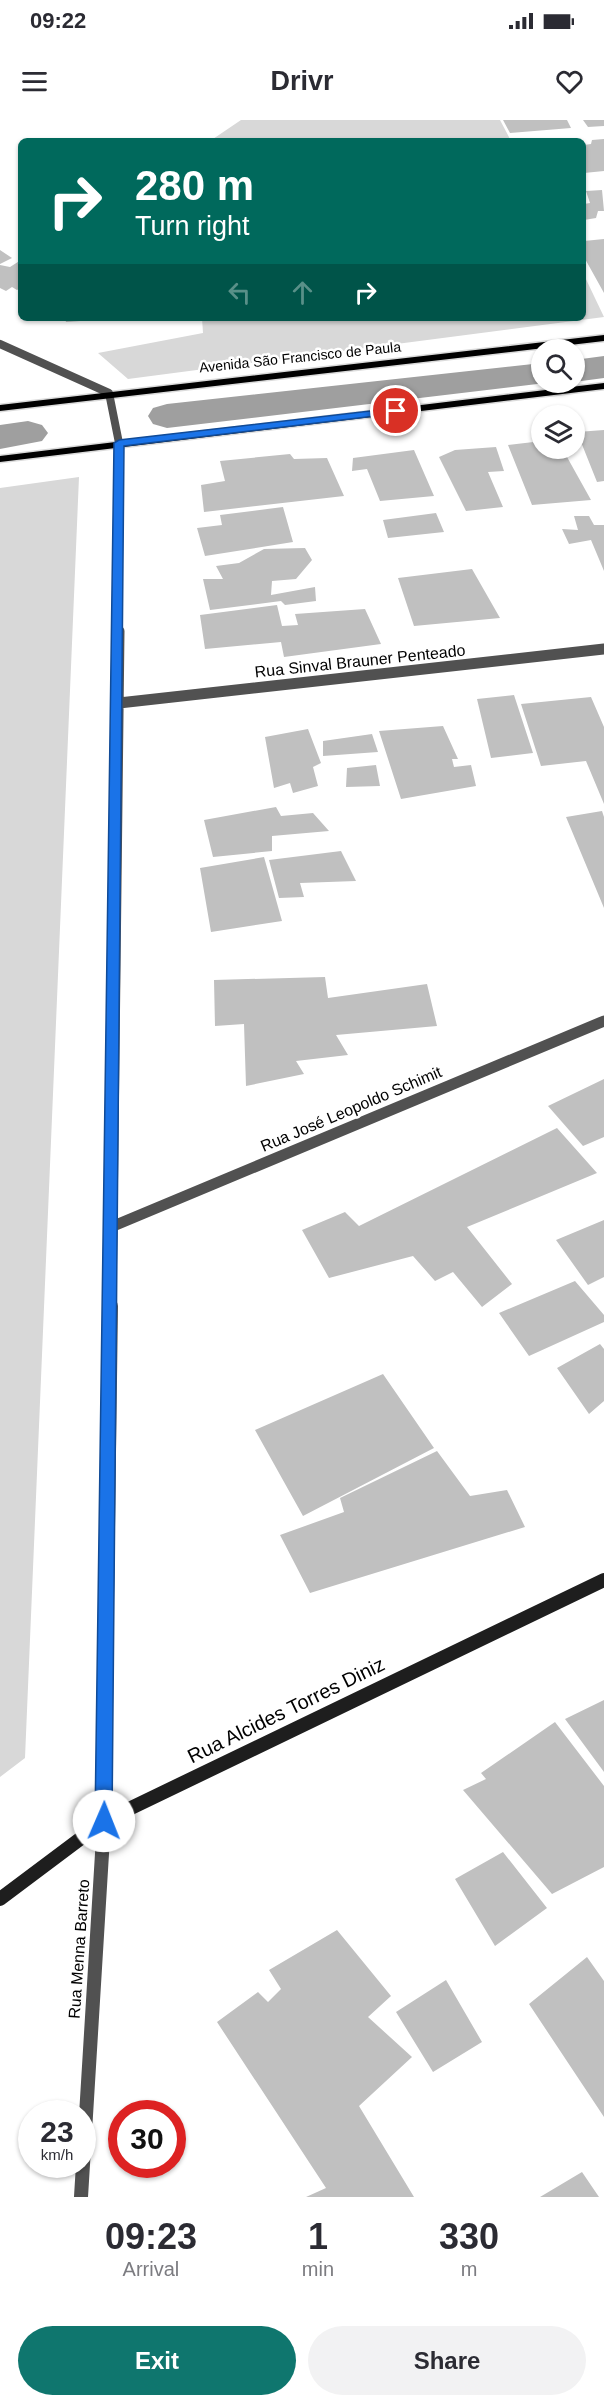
<!DOCTYPE html>
<meta charset="utf-8">
<style>
body{margin:0;font-family:Helvetica,sans-serif;background:#f2f2f3;color:#2b2b33;height:100vh;display:flex;flex-direction:column;font-size:22px;white-space:nowrap}
*{box-sizing:border-box;margin:0}
p{font-size:20px;color:#7c7c81}
.icon{flex:none;width:33px;height:33px;fill:none;stroke:currentColor;stroke-width:2;stroke-linecap:round;stroke-linejoin:round}
.map{position:relative;height:2077px;overflow:hidden}
.side{display:flex;flex-direction:column;background:#fff;flex:1}
.side>*{flex:none}
.top-card{position:absolute;left:18px;top:18px;width:568px;height:183px;border-radius:9px;box-shadow:0 2px 4px #0004;background:#00695c;color:#fff;overflow:hidden}
.fabs{position:absolute;left:531px;top:219px;display:grid;gap:12px}
.fabs a{display:grid;place-items:center;width:54px;height:54px;border-radius:50%;background:#fff;box-shadow:0 2px 4px #0004;font-size:30px}
.speed{position:absolute;left:18px;top:1980px;display:flex;gap:12px;font-size:30px;font-weight:700;text-align:center}
.speed>*{display:grid;place-content:center;width:78px;height:78px;border-radius:50%;background:#fff;box-shadow:0 2px 4px #0004;line-height:1}
.speed small{font-size:15px;font-weight:400}
.speed .limit{border:9px solid #d22;background:#fff;color:#111}
.pin{position:absolute;display:grid;place-items:center;width:51px;height:51px;color:#fff;margin:-26px;border:3px solid #fff;border-radius:50%;box-shadow:0 2px 6px #0007}
.me{position:absolute;width:66px;margin:-33px;rotate:1deg;stroke-linejoin:round;filter:drop-shadow(0 0 4px #0008)}
.turn{display:flex;align-items:center;gap:21px;height:126px;padding:0 18px;font-size:27px}
.turn .icon{width:78px;height:78px;stroke-width:2.5}
.turn b{display:block;font-size:42px;line-height:51px}
.lanes{display:flex;align-items:center;height:57px;padding:0 18px;background:#0003;justify-content:center;gap:30px;direction:ltr}
.lanes .off{opacity:.35}
.eta{display:flex;justify-content:space-evenly;align-items:center;height:102px;text-align:center}
.eta b{font-size:36px;font-weight:700;line-height:42px}
.button{display:flex;gap:12px;margin-top:auto;padding:12px 18px}
.button a{flex:1;height:69px;border-radius:36px;background:#0f766e;color:#fff;font-size:24px;font-weight:700;line-height:69px;text-align:center}
.button a+a{background:#f2f2f3;color:#2b2b33}
.status{display:flex;justify-content:space-between;align-items:center;height:42px;padding:0 30px;background:#fff;direction:ltr}
.status svg{height:16px;fill:currentColor}
header{display:flex;justify-content:space-between;align-items:center;height:78px;padding:0 18px;background:#fff;font-size:27px;font-weight:700}
.map>svg:first-child{display:block}
</style>
<div class="status"><b>09:22</b><svg viewBox="0 0 49 12"><path d="M0 12V9h3v3zM5 12V6h3v6zM10 12V3h3v9zM15 12V0h3v12zM26 1h20v11H26zM47 4h2v5h-2z"/></svg></div>
<header><svg class="icon" aria-label="menu" viewBox="0 0 24 24"><path d="M4 6h16M4 12h16M4 18h16"/></svg>Drivr<svg class="icon" aria-label="heart" viewBox="0 0 24 24"><path d="M12 20l-8-8c-3-5 5-10 8-4 3-6 11-1 8 4z"/></svg></header>
<div class="map">
<svg width="604" height="2077" viewBox="0 0 604 2077">
<rect width="100%" height="100%" fill="#fff"/>
<path fill="#d8d8d8" d="M241,0H500L511,21H210Z
M584,155L604,197L128,259L98,233L203,213L202,198H584Z
M79,357L25,1638L0,1657V368Z"/>
<g fill="none" stroke-linecap="round" stroke-linejoin="round">
<path fill="#9f9f9f" fill-rule="evenodd" d="M604,236V258L574,262V240Z
M542,243V262H554L167,308L153,304L148,296L153,288L167,284Z
M28,301L42,305L48,313L42,321L0,329V305Z"/>
</g>
<path fill="#c0c0c0" d="M503,0H567L571,8L510,13Z
M583,0H604V6L588,7Z
M604,19V51L584,53V25L591,24L592,20Z
M602,70L604,91H598L596,98L584,100V84L590,83L586,71Z
M604,119V173L584,137V121Z
M0,130L12,138L0,144Z
M21,140V168L17,170L12,167L6,171L0,168V145L10,147Z
M65,198H95V200L66,202Z
M604,310V361L597,362L577,312Z
M542,321V328H562L591,380L532,385L508,325Z
M496,327L504,351L488,352L503,387L466,391L439,337L455,330Z
M414,330L434,376L380,381L367,349L352,351L353,338Z
M290,334L294,339L327,338L344,376L204,392L201,365L225,361L220,341Z
M283,387L293,422L205,436L197,408L222,405L220,395Z
M436,393L444,412L388,418L383,400Z
M574,396H589L594,405H604V451L591,420L569,424L562,409L578,410Z
M305,428L312,440L296,459L272,461L271,475L315,467L316,481L285,485L281,481L210,490L203,459H223L216,446L239,443L264,429Z
M472,449L500,498L414,506L398,458Z
M277,485L282,506L298,505L295,494L365,489L381,524L284,537L281,522L205,529L200,495Z
M514,575L533,633L491,638L477,579Z
M591,577L604,607V684L586,641L541,646L521,584Z
M443,606L458,639H452L454,647L471,645L476,666L401,679L379,611Z
M308,609L321,643L313,647L318,666L293,673L290,663L274,668L265,617Z
M372,614L378,632L323,636V621Z
M376,645L380,666L346,667L347,648Z
M276,687L281,696L313,693L329,711L272,716V731L213,737L204,700Z
M602,691L604,697V788L566,697Z
M341,731L356,761L300,763L304,777L279,778L269,740Z
M264,737L282,801L211,812L200,748Z
M325,857L328,878L427,864L437,906L336,915L348,935L296,941L304,954L246,966L244,904L215,906L214,860Z
M604,959V1017L583,1026L548,986Z
M557,1008L597,1053L467,1107L512,1164L482,1187L453,1152L435,1161L413,1136L329,1158L302,1110L345,1092L359,1106Z
M604,1100V1157L588,1165L556,1120Z
M575,1161L604,1195V1202L529,1236L499,1193Z
M600,1224L604,1229V1281L589,1294L557,1248Z
M383,1254L434,1328L303,1396L255,1310Z
M437,1331L470,1376L507,1370L525,1407L310,1473L280,1415L344,1392L340,1378Z
M604,1580V1652L565,1599Z
M555,1602L604,1666V1747L552,1774L463,1670L486,1659L481,1653Z
M503,1732L547,1788L495,1826L455,1759Z
M337,1810L391,1876L368,1897L412,1937L359,1986L414,2077H306L326,2068L217,1902L258,1872L268,1882L281,1869L269,1850Z
M587,1837L604,1861V1997L529,1884Z
M446,1860L482,1922L433,1952L396,1892Z
M582,2052L599,2077H540Z"/>
<g fill="none" stroke-linecap="round" stroke-linejoin="round">
<defs>
<path id="primary" d="M604,215V221L0,291V285Z
M604,263V269L0,342V336Z"/>
</defs>
<use href="#primary" stroke="#dbdbdb" stroke-width="3"/>
<path stroke="#515151" stroke-width="8" d="M0,224L109,273L119,323V512"/>
<path stroke="#515151" stroke-width="11" d="M119,583L604,529
M111,1107L604,901
M111,1187L119,511"/>
<path stroke="#515151" stroke-width="14" d="M81,2077L104,1701L111,1186"/>
<path stroke="#1e1e1e" stroke-width="14" d="M0,1779L104,1701L604,1460"/>
<use href="#primary" fill="#000" fill-rule="evenodd"/>
</g>
<path fill="#1a73e8" stroke="#114b97" stroke-width="1.5" d="M396,288L401,291L400,293L124,326L112,1701L110,1707L104,1709L98,1707L95,1701L114,323L119,320Z"/>
<g text-anchor="middle" dominant-baseline="central" stroke-width="5" stroke-linejoin="round" paint-order="stroke">
<g font-size="14" fill="#000" stroke="#fff">
<text transform="translate(300 237) rotate(-6)">Avenida São Francisco de Paula</text>
</g>
<g font-size="16" fill="#000" stroke="#fff">
<text transform="translate(360 541) rotate(-6)">Rua Sinval Brauner Penteado</text>
<text transform="translate(351 989) rotate(-23)">Rua José Leopoldo Schimit</text>
<text transform="translate(79 1829) rotate(-86)">Rua Menna Barreto</text>
</g>
<g font-size="20" fill="#000" stroke="#fff">
<text transform="translate(286 1590) rotate(-26)">Rua Alcides Torres Diniz</text>
</g>
</g>
</svg>
<div class="fabs">
<a><svg class="icon" aria-label="search" viewBox="0 0 24 24"><circle cx="10" cy="10" r="6"/><path d="M15 15l6 6"/></svg></a>
<a><svg class="icon" aria-label="layers" viewBox="0 0 24 24"><path d="M12 4l9 5-9 5-9-5zM3 14l9 5 9-5"/></svg></a>
</div>
<div class="speed"><div>23<small>km/h</small></div><div class="limit">30</div></div>
<div class="pin" style="left:396px;top:291px;background:#d93025"><svg class="icon" aria-label="arrive" viewBox="0 0 24 24"><path d="M6 21V4h12l-3 4 3 4H6"/></svg></div>
<svg class="me" style="left:104px;top:1701px" viewBox="-20 -20 40 40"><circle r="19" fill="#fff"/><path d="M0-13L10 11 0 6-10 11z" fill="#1a73e8"/></svg>
<div class="top-card">
<div class="turn"><svg class="icon" aria-label="right" viewBox="0 0 24 24"><path d="M7 20v-9h11M14 6l5 5-5 5"/></svg><div><b>280 m</b>Turn right</div></div>
<div class="lanes"><svg class="icon off" aria-label="left" viewBox="0 0 24 24"><path d="M17 20v-9H6M10 6l-5 5 5 5"/></svg><svg class="icon off" aria-label="ahead" viewBox="0 0 24 24"><path d="M12 20V5M6 11l6-6 6 6"/></svg><svg class="icon" aria-label="right" viewBox="0 0 24 24"><path d="M7 20v-9h11M14 6l5 5-5 5"/></svg></div>
</div>
</div>
<section class="side">
<div class="eta">
<div><b>09:23</b><p>Arrival</p></div>
<div><b>1</b><p>min</p></div>
<div><b>330</b><p>m</p></div>
</div>
<div class="button"><a>Exit</a><a>Share</a></div>
</section>
